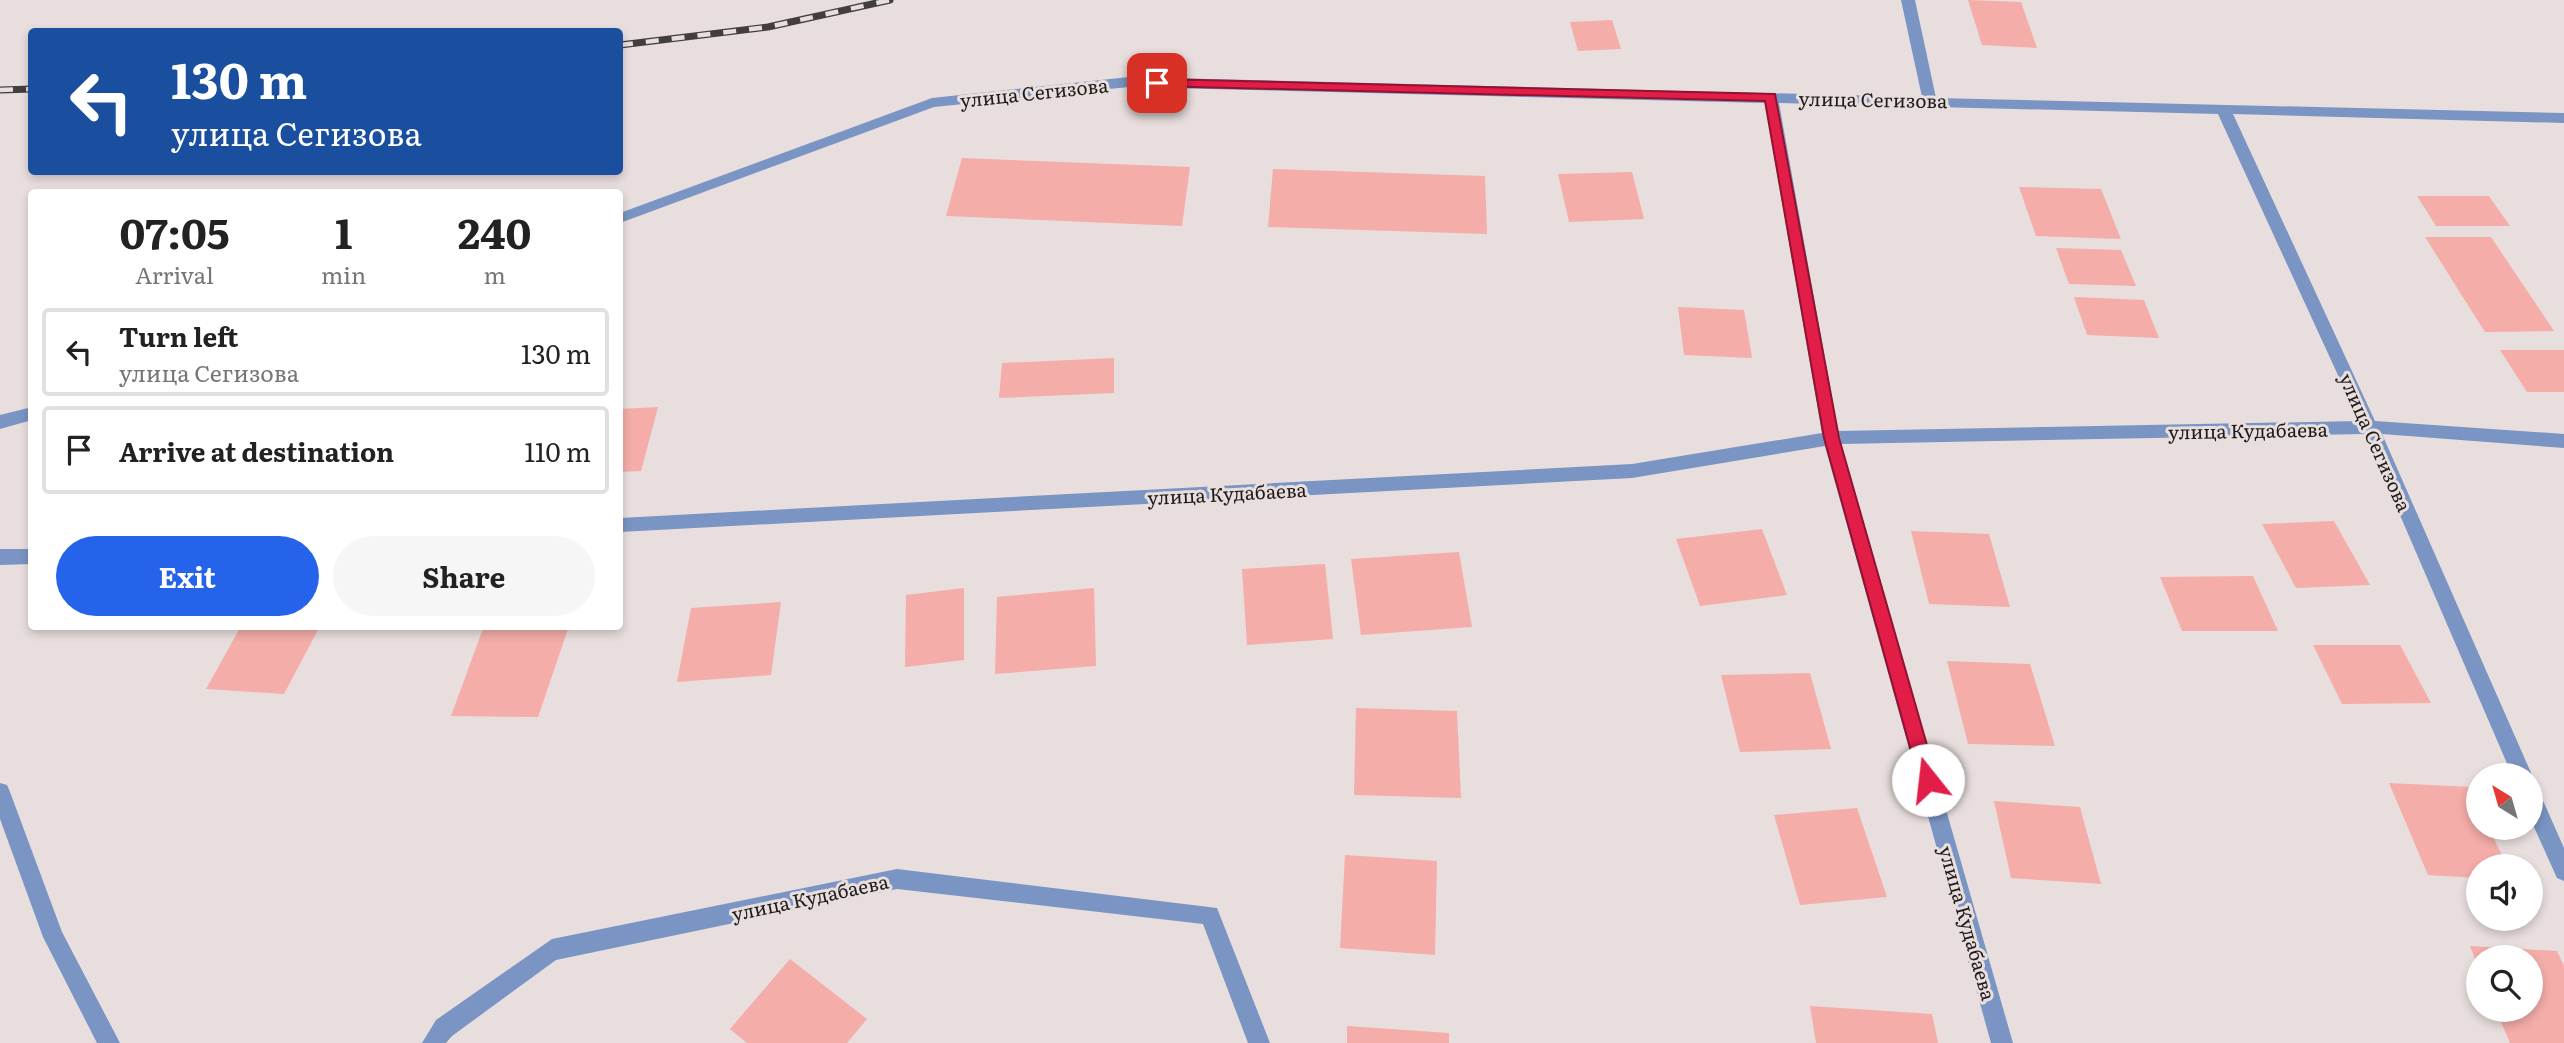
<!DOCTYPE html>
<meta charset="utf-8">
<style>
body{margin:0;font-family:Literata,serif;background:#f6f6f6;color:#222;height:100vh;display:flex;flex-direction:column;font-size:26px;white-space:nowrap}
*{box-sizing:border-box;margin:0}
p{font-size:23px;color:#767676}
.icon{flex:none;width:38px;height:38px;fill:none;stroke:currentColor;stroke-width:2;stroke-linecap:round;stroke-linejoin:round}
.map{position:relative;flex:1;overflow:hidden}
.drawer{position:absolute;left:28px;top:189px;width:595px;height:441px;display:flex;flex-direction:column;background:#fff;border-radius:7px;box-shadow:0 4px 10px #0003}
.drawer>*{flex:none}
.top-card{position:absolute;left:28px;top:28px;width:595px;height:147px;border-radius:7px;box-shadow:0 4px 10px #0003;background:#1a4fa0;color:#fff;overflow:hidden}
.needle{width:46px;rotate:323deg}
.tools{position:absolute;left:2466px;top:763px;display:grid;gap:14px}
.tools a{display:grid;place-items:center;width:77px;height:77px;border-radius:50%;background:#fff;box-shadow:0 4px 10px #0003;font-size:35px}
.pin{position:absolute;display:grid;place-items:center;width:60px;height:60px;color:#fff;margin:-30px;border-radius:14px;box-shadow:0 4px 10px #0006}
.me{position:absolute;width:77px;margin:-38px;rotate:344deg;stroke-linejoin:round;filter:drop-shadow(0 0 5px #0008)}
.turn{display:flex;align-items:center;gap:24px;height:147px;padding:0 28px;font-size:32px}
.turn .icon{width:91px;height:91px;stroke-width:2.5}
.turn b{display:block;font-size:49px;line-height:60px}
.eta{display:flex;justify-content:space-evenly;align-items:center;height:119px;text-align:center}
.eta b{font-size:42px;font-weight:700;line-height:49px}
.button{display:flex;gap:14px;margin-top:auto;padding:14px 28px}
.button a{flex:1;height:80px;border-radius:42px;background:#2563eb;color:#fff;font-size:28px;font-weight:700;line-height:80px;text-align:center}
.button a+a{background:#f6f6f6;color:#222}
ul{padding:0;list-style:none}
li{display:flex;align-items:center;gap:21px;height:88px;margin:0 14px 10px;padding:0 14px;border:4px solid #e0e0e0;border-radius:7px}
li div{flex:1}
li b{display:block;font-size:26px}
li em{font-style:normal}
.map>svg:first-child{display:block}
</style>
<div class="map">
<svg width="2564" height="1043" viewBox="0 0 2564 1043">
<rect width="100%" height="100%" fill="#e8dedd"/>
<path fill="#f4ada9" d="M1968,0L2021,2L2037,48L1982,45Z
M1612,20L1621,49L1578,51L1570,22Z
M962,158L1190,167L1182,226L946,216Z
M1273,169L1485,176L1487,234L1268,227Z
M1632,172L1644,219L1569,222L1558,174Z
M2019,187L2101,189L2121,239L2036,236Z
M2417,196H2489L2510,226H2436Z
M2425,237H2491L2554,331L2485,332Z
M2056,248L2121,250L2136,286L2069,284Z
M2074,297L2144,300L2159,338L2087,335Z
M1678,307L1744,310L1752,358L1684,355Z
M2500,350H2564V392H2527Z
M1114,358V393L999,398L1002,363Z
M658,407L641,471L620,472V409Z
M2334,521L2370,585L2296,588L2262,524Z
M1762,529L1787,595L1700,606L1676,539Z
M1911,531L1989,534L2010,607L1929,604Z
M1459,552L1472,627L1361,635L1351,559Z
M1325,564L1333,639L1247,645L1242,569Z
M2253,576L2278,631H2182L2160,577Z
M964,588V660L905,667L906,595Z
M1094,588L1096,666L995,674L997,597Z
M781,602L771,675L677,682L691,608Z
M241,626H320L284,694L206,689Z
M484,626H569L538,717L451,716Z
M2313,645H2400L2431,703L2342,704Z
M1947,661L2030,664L2055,746L1968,744Z
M1810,673L1831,749L1740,752L1721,675Z
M1356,708L1457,711L1461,798L1354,795Z
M2389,783L2471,787L2478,802V828H2489L2507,866H2478V878L2428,875Z
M1994,801L2080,807L2101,884L2011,878Z
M1857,808L1887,897L1800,905L1774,815Z
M1345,855L1437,861L1435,955L1340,948Z
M2470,946L2557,951L2564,966V1043H2510L2496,1010H2530V957H2478V966Z
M790,959L867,1019L847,1043H747L730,1029Z
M1810,1006L1932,1014L1938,1043H1816Z
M1347,1026L1449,1033V1043H1347Z"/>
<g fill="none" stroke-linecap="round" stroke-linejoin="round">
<path fill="#7a95c3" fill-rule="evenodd" d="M1901,0H1915L1936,98L2564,113V123L2233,114L2375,421L2564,434V448L2382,434L2532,775L2530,778V775H2512L2365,434L1841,444L2013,1043H1991L1825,446L1632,478L620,532V518L1632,464L1822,433L1765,103L1129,87L934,107L620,223V213L932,98L1129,77L1922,97ZM1779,103L2218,114L2359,421L1838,431Z
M32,407V420L0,429V415Z
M0,549H32V564L0,565Z
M0,783L7,785L10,792L62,932L120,1043H97L43,937L0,819Z
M2530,785L2537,787L2564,848V881L2557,878L2530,818Z
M897,869L1217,908L1270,1043H1248L1203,924L897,889L556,960L452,1036L446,1043H422L436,1020L552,939Z"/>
<defs>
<path id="rail" d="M620,45L768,27L890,0
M0,90L32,89"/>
</defs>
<use href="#rail" stroke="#433e3e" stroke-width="7"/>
<use href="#rail" stroke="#e8dedd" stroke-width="4.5" stroke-dasharray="13" stroke-linecap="butt"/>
</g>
<path fill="#e11d48" stroke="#92132f" stroke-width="2" d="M1157,79L1775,94L1839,438L1937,780L1934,786L1928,788L1922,786L1919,780L1824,438L1765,101L1153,86L1151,83Z"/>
<g text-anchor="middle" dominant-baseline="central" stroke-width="6" stroke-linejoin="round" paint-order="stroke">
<g font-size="19" fill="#1e1a1a" stroke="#e8dedd">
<text transform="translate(1034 92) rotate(-6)">улица Сегизова</text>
<text transform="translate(1873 99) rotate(1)">улица Сегизова</text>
<text transform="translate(2248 430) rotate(-1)">улица Кудабаева</text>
<text transform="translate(2376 442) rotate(66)">улица Сегизова</text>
<text transform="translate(1227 493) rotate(-3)">улица Кудабаева</text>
<text transform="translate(810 897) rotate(-12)">улица Кудабаева</text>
<text transform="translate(1968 923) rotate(74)">улица Кудабаева</text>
</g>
</g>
</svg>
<div class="tools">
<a><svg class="needle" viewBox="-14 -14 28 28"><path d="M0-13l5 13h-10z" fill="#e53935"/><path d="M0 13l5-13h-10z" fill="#767676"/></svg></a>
<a><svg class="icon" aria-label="sound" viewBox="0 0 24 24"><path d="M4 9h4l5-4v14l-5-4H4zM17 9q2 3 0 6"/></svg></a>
<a><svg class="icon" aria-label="search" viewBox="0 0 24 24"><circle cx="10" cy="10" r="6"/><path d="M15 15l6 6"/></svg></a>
</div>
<div class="pin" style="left:1157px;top:83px;background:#d93025"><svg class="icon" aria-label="arrive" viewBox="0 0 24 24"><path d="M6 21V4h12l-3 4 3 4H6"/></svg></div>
<svg class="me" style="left:1928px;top:780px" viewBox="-20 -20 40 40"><circle r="19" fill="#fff"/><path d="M0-13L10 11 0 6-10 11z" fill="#e11d48"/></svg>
<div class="top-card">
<div class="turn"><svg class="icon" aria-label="left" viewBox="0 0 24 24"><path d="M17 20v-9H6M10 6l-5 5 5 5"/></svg><div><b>130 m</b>улица Сегизова</div></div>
</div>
<section class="drawer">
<div class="eta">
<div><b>07:05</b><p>Arrival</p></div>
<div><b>1</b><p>min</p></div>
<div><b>240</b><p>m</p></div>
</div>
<ul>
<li><svg class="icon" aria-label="left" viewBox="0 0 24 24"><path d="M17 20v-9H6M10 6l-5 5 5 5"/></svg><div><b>Turn left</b><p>улица Сегизова</p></div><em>130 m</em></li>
<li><svg class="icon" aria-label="arrive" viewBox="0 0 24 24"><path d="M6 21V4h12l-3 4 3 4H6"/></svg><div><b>Arrive at destination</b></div><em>110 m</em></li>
</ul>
<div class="button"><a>Exit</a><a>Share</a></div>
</section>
</div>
